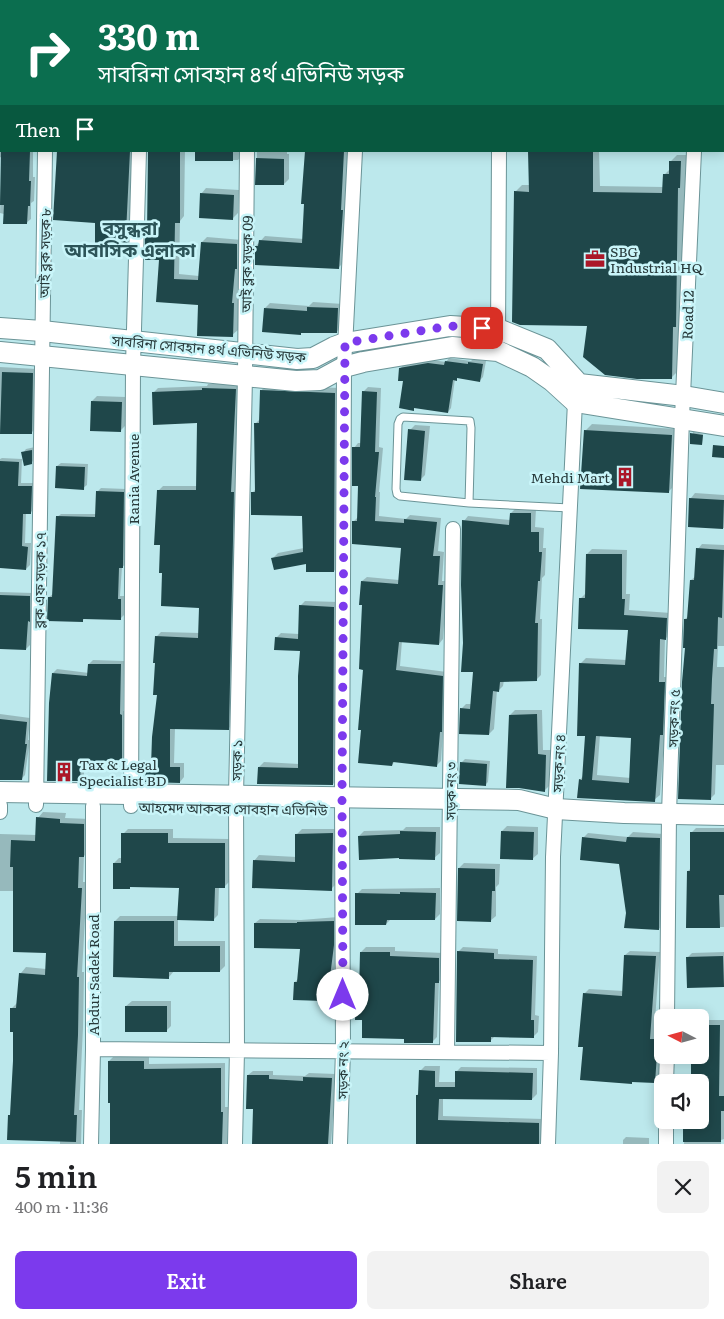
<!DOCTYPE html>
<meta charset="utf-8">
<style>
body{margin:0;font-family:Literata,"Noto Sans Bengali",serif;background:#f2f2f2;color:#202124;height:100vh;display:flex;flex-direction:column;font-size:19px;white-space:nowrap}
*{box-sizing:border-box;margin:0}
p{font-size:16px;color:#757577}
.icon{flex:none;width:28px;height:28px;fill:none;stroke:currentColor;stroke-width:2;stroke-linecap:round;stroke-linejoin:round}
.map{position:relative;height:1144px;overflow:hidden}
.sheet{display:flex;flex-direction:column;background:#fff;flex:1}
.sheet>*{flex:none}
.guide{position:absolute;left:0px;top:0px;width:725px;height:152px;box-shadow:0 2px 12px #0003;background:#0b6e4f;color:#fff;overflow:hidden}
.needle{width:32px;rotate:276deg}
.tools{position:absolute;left:654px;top:1009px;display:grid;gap:10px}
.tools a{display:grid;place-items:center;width:55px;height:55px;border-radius:8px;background:#fff;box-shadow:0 2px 12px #0003;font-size:25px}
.pin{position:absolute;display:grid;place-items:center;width:42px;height:42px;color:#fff;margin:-21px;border-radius:10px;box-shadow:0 2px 8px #0006}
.me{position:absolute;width:55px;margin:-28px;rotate:0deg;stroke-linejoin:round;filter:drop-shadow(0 0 4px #0008)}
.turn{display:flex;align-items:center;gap:18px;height:105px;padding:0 15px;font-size:22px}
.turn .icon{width:65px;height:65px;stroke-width:2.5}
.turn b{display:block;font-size:35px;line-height:42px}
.then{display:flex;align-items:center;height:48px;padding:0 15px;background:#0003;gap:10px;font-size:19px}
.round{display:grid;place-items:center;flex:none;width:52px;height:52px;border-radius:8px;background:#f2f2f2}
.overview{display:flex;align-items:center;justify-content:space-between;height:85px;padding:0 15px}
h1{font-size:30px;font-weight:600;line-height:38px}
.primary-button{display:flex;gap:10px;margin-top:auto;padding:10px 15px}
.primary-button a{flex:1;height:58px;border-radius:8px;background:#7c3aed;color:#fff;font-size:20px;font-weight:600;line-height:58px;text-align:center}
.primary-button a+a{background:#f2f2f2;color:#202124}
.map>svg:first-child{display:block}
</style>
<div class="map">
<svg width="724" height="1144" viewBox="0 0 724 1144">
<rect width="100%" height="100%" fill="#bce8ec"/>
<path fill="#0003" fill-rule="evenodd" d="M0,3L1,151H33V177H35L34,201L31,203V219L26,223L4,214L0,213L2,158L0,157Z
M58,151H134L129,230H132L131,245L127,249L97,222Z
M149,151H185L184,216L180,221L179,274L199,276L202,242L207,237L242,240L237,299H239L238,330L232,335L199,304L157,301L160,259L148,232Z
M203,151H243V155L238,160H203Z
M257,151H287V154H289V179L284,184H257Z
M306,151H348L343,263L338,268L256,246L265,236L304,239Z
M529,151H599L600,186L664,187V175L670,169V162L677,155H687V180L685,181L683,319L679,323L678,371L671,378L588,325L515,192L522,185H530Z
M206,188L239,190L238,213L232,219L201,194Z
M313,302L343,304L342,327L336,332L303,331L300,334L265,308L270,303L309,306Z
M449,358L471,361L473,359L486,361L483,377L480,380L459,377L455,379L451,408L448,412L416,407L413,409L400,369L403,365L432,360L446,362Z
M0,367L37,369L36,428L31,433H0Z
M208,384H240L235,487H238L233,724L228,729L175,728L174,763H184V777L180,782L147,768L152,763L158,694L156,637L161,632L200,633V606L162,543L158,491L163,486H197L199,421L153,393L158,388L207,386Z
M266,385L340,388L339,566L334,571L307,562L272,559L278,553L304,548V515L253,492L256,489L255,424L261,418V391Z
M368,387L381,388L379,447L383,448L379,492H380L379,516L406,519L410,515L441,518L438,551L444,552L442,581H447L443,639L439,644L402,641L400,666L447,672L441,761L436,766L395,761L392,765L362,729L364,604L362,581L367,577L399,580L402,547L353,522L359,516V485L354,448L358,443H361L363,392Z
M97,396L126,397L125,426L120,431L92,401Z
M592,424L678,429L674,486L668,492L586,430Z
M415,425L430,426L425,475L420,480L410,430Z
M693,432L703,434L702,444L691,443Z
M35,447V459L31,463L23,453L26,449Z
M2,458L22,459L21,483H35L34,509L31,512L26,513L25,543H31L30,565L26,569L0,547V459Z
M61,463L88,464L87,485L83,488L57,466Z
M101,488L126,489V564L122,567L120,596H124V615L120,619L85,618L82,621L49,597L53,594L57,517L61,514H97L98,491Z
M695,493L724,495V528L689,525L691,498Z
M516,508L536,509L535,527L544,528L543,548H546L545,575L542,578L540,619H542L541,675L536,680H504L503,686L499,690H497L494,729L489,734L461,709L466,704H471L474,671L464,643V521L468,516L511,520V513Z
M702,544L724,545V646H718L717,667H724V765H716L715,794L711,798L686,647L685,619L689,616L691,580L696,576L698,549Z
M592,549L627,550L626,594H630L629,610L671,613V633L665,639L664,677H669L660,795L654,800L580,780L583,776L586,735L580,664L586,658L627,660L630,629L580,599L585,594L587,554ZM600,735L632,737L631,778L597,775Z
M0,592L33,593V617L31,619L30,645L26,649L0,648Z
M305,601L339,602L338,779L333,784L259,767L264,762L299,764L301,650L276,638L281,633L299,634L300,606Z
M93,660L124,661L123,711H125L126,755L122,759L84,761V776L80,780L53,673L57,669L89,673V664Z
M515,710H542L543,750H551L549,786L544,791L510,715Z
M0,714L30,718L28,740H30L25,775L21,779L0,780Z
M465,759L490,761L488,782L485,785L462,762Z
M43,812L66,813L65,818L90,819V850L84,856L83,882H87L82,972H84L83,1028L79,1110H82L81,1144H60V1140L9,1116L12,1113L14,1031L11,1009L17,1003L21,973L26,967L46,969L47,952L14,891H0V834L37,835L38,818Z
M507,826L538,827V854L532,859L502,831Z
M406,827H440V853L434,858L359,836L364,831L403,830Z
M696,828H724V927H687L688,871L691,868V833Z
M128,829H173V838L229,839V882L224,887H219L218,915L213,920L178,918V941H225V966L220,971H174L169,977L115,921L120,916H178L180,887L131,886L130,887L114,863L119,858H123V834Z
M302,829H338L336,884L331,889L254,861L259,855L297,857V834Z
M633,832L664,834L663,924L659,929L627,913L620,863L583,838L588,833L628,837Z
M464,863L500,864L499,884L496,887V916L490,921L459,868Z
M440,888V914L435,919H391L386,924L357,894L362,889Z
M338,917V940L334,972L328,976V996L323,1000L295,982L299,978L301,947L255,923L260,919L301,920Z
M366,947H395V951L444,953V977L439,981L437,1037L432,1042L405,1038L363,1019L358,993L361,990V952Z
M463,947L498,949V954L537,956L535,1015L539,1016L538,1032L533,1037L495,1036L490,1041L458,952Z
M630,951L660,952L654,1034L662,1035L659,1077L655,1082L634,1081L631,1083L584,1046V994L589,989L624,991L625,955Z
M724,952V986L688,987L687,958L692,953Z
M132,1001H171V1026L166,1031L126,1006Z
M700,1020H724V1139L721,1140V1144H684L685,1120H700V1082H690H692V1055H700Z
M114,1056H149V1064L225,1063V1107H228L227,1144H109L111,1139L109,1061Z
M425,1066H440L439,1082H456V1072L461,1067L537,1068V1094L532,1099L443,1097V1116L544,1119L543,1139L541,1144H417V1095L419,1093L420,1071Z
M253,1071H273V1075L305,1076L309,1073L336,1074L331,1144H253L254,1108L248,1075Z
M626,1137L649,1138V1144H623V1140Z"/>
<path fill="#1f474a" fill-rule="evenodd" d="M1,151H30L29,181H31L30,206H28L27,224H3L4,205H0Z
M57,151H130L126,233H128L127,250L95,249V223L53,220Z
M148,151H180V223H175L174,279L198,280L201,242L237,244V269H235L232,303H234L233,337L197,336L198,305L156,302L159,260H145V233H147Z
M195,151H233V161H195Z
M305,151H344L341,210H343L339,269L255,265V246H258L259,240L302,243L304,204H301Z
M528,151H593V192L662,193L663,174H669V161H681L680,188H678L676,327H673L672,379H637L605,375L583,357L587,326L520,325L512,322L514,191L529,192Z
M256,158L284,159V185H255Z
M200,193L234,195L233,220L199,218Z
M307,307L338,308L337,333H301V335L262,332L264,308L307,311Z
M445,361L468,364V362L483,364L480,382L457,378V381L453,380L448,413L414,408V411L399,408L403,381H398L399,368L428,363L444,365Z
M2,372L33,373L32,434H0Z
M202,388L236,389L231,492H234L229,730L170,729V767H180V783L145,782L146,767H151L152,737L157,695H153L155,663H153L155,636L198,638L199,608L161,606L162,573H159L160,545H154L157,490H196L197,423L153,425L152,392L202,390Z
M260,390L335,393L334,572H306V564L274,570L271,558L303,552L302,516L251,515V492H255L254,423H259Z
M362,391L377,392L375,452H379L375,497H376L375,521L404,523V519L437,522L433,556H440L438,585H443L439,645L399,642L396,670L443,676L442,732H440L437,767L393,762L392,766L358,763L361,730H358L363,670L359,669L362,605H359L361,581L398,584L401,548L352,544V521H357L358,486H352V447H360Z
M91,401L122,402L121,432L90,431Z
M408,429L425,431L421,481L404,480Z
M584,430L672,435L669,493L580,489Z
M690,433L703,435L702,445L690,444Z
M713,445L724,446V458L712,457Z
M32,450V464L24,466L21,452Z
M0,461L19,462L18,486H32L31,514H23L22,546L28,547L26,570L0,568Z
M56,466L85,467L84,490L55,488Z
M96,491L124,492L123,568H119L118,599H121V620L83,619V622L47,621L48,597H52L56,516L95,517Z
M689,498L724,500L723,529L688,527Z
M510,513H531V532H539V552H542L540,581H538L535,623H538L537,681L500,682L499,692L493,691L489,735L459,734L460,708L470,709L473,672H461L463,643L461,585L462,520L509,525Z
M696,548L724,550L722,618L718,617L717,649H714L712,679L711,704H714L711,800L678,799L682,682L685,648H683L684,619H687L690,580H694Z
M586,554H622V599H625L624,615L667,618L666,640L660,639L659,682H665L663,735H660L655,802L577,798L579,779L582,780L585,736H577L579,663L625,665L628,630L578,629L579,598H585ZM596,736L631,738L629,783L592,780Z
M0,595L30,596V622L28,621L26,650L0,649Z
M299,605L334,607L333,785L257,784L258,767L298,768V676L300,651L274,650L275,637L298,639Z
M88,664H121L120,714L122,715V760L81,762L80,781H47L49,703L52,673L87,676Z
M537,714L538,754L546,755L545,792L519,788H506L509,715Z
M0,719L27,722L25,744H27L22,780H0Z
M460,762L487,764L486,786L459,784Z
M36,817L60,819V823L84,824V857H79L78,888H82L77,977H79L78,1035L74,1115H77L76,1142L7,1140L8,1115H10L13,1061V1032H10V1008H16L19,973L45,975L46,953L13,952V867H10L11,840L35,841Z
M400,831L436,832L435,860L399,859V858L359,860L358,836L400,834Z
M501,831L534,832L533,860L500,859Z
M690,832H724V895H719L720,928H686L687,871H690Z
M121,833H168V843H225V888H215L214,921L177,920L179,888L130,887V889H113V863H121Z
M333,833L332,891L252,888L253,860L295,862V834Z
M582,837L626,842L627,837L660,838L659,930L624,928L626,913L619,864L580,860Z
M458,868L495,869V891H492L491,922L457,921Z
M400,892L436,893L435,920H387L386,925H355V893L400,894Z
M114,921H174V946H220V972H169V979L113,977Z
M334,921V945L330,977H325L324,1001L293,1000L294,982H297L300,949L254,948V923H297V922Z
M457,951L494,953V959L533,960L531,1020H534V1038L491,1037V1042H456Z
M360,952H390V956L439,958V983H435L433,1043H404V1039L362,1038V1020H355L356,992L359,993Z
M624,955L656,956L650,1039H658L655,1083L632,1082V1084L580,1080L583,1047H578L583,993L622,996Z
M723,956L724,987L687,988L686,957Z
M125,1006H167V1032H125Z
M700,1025H720L719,1096H724V1111H721V1142H683V1120H700V1081H691V1055H700Z
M108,1061H144V1069L221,1068V1112H223L222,1144H110V1103H108Z
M419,1070L435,1071V1087H455V1071L533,1073L532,1100L439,1099L438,1120L539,1123V1144H416V1095H418Z
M247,1075H269V1079L303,1081V1077L332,1078L328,1144H252L253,1109H246Z"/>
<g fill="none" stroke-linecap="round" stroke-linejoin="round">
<defs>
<path id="lane" d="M469,503L471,428L470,421L403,417L400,419L398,424L396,489L397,494L400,496L469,503L570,508"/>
<path id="street" d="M148,0L168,1
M535,0L556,1
M48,1V0
M249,1V0
M359,1V0
M652,1V0
M498,338L499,151
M36,805L45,151
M131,806L133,365L139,151
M0,812V805
M667,1018L669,814L682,418L694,151
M93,1049L551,1053
M447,1052L453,529
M666,1082L667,1055
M91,1144L93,1049V806
M235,1144L237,1050L236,796L245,376L247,151
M340,1144L343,1050L342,797L344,367L355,151
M548,1144L551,1053L553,857L575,402L577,393
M666,1144V1120"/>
<path id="secondary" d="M0,328L42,331L297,359L313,358L334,347L345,343L450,326L498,329L547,349L579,384L684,396L724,403
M0,352L296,381L320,380L344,367L363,362L452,347L498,351L532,367L552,381L575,402L724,426
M0,792L519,800L556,809L624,813L724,815"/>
</defs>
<use href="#lane" stroke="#6b9497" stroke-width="9"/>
<use href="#street" stroke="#6b9497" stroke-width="16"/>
<use href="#secondary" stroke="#6b9497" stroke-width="22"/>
<use href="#lane" stroke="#fff" stroke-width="7"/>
<use href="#street" stroke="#fff" stroke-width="14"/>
<use href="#secondary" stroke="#fff" stroke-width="20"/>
</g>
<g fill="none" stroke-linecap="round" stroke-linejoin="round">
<path stroke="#7c3aed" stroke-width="9" stroke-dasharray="0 16.2" d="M343,995L342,797L345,343L450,326L482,328"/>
</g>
<defs>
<symbol id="office-bare" viewBox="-9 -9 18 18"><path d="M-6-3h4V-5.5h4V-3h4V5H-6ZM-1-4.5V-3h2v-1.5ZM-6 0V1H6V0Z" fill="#ab1728" stroke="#c9f5f9" stroke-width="2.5" paint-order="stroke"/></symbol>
<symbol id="building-bare" viewBox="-9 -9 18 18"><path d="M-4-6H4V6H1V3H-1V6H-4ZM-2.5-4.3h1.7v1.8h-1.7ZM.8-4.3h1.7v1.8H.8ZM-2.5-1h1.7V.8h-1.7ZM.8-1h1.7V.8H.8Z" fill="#ab1728" stroke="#c9f5f9" stroke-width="2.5" paint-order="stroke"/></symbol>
</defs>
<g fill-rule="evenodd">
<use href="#office-bare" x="581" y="245" width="28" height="28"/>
<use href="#building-bare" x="611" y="463" width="28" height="28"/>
<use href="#building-bare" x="50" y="758" width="28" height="28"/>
</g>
<g text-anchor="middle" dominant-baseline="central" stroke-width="5" stroke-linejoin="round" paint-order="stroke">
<g font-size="14" fill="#27393a" stroke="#c9f5f9" text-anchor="start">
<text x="610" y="251">SBG<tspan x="610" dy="16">Industrial HQ</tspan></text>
<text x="610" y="477" text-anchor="end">Mehdi Mart</text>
<text x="79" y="764">Tax &amp; Legal<tspan x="79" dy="16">Specialist BD</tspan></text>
</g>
<g font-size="14" fill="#27393a" stroke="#c9f5f9">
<text transform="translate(44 253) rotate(-89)">আই ব্লক সড়ক ৮</text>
<text transform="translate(246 264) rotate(-89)">আই ব্লক সড়ক 09</text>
<text transform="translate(687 315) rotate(-88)">Road 12</text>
<text transform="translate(209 348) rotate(5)">সাবরিনা সোবহান ৪র্থ এভিনিউ সড়ক</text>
<text transform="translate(133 479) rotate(-90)">Rania Avenue</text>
<text transform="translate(39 580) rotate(-89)">ব্লক এফ সড়ক ১৭</text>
<text transform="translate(673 718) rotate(-88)">সড়ক নং ৫</text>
<text transform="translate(236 760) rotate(-89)">সড়ক ১</text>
<text transform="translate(558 763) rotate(-87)">সড়ক নং ৪</text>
<text transform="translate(450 791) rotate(-89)">সড়ক নং ৩</text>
<text transform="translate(233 808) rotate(1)">আহমেদ আকবর সোবহান এভিনিউ</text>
<text transform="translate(93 975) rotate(-90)">Abdur Sadek Road</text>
<text transform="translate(342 1070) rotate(-89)">সড়ক নং ২</text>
</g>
<g font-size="19" font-weight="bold" fill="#2c5458" stroke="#c9f5f9">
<text x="130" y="227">বসুন্ধরা<tspan x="130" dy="22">আবাসিক এলাকা</tspan></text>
</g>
</g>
</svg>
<div class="tools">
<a><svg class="needle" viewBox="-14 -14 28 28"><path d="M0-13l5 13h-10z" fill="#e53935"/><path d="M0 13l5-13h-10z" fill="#757577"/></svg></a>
<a><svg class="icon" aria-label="sound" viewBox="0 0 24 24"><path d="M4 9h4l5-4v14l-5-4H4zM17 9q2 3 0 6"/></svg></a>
</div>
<div class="pin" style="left:482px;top:328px;background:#d93025"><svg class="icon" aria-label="arrive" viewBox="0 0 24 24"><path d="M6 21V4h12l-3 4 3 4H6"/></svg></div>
<svg class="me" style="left:343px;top:995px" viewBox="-20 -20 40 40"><circle r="19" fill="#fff"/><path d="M0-13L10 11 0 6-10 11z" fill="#7c3aed"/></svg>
<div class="guide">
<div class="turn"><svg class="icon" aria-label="right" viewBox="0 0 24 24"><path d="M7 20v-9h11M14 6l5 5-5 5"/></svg><div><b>330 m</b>সাবরিনা সোবহান ৪র্থ এভিনিউ সড়ক</div></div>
<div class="then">Then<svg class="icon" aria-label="arrive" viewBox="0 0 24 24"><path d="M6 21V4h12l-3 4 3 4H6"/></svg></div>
</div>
</div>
<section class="sheet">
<div class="overview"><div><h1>5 min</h1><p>400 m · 11:36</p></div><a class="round"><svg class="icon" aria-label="close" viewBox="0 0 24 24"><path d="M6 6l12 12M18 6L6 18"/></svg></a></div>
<div class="primary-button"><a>Exit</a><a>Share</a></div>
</section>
